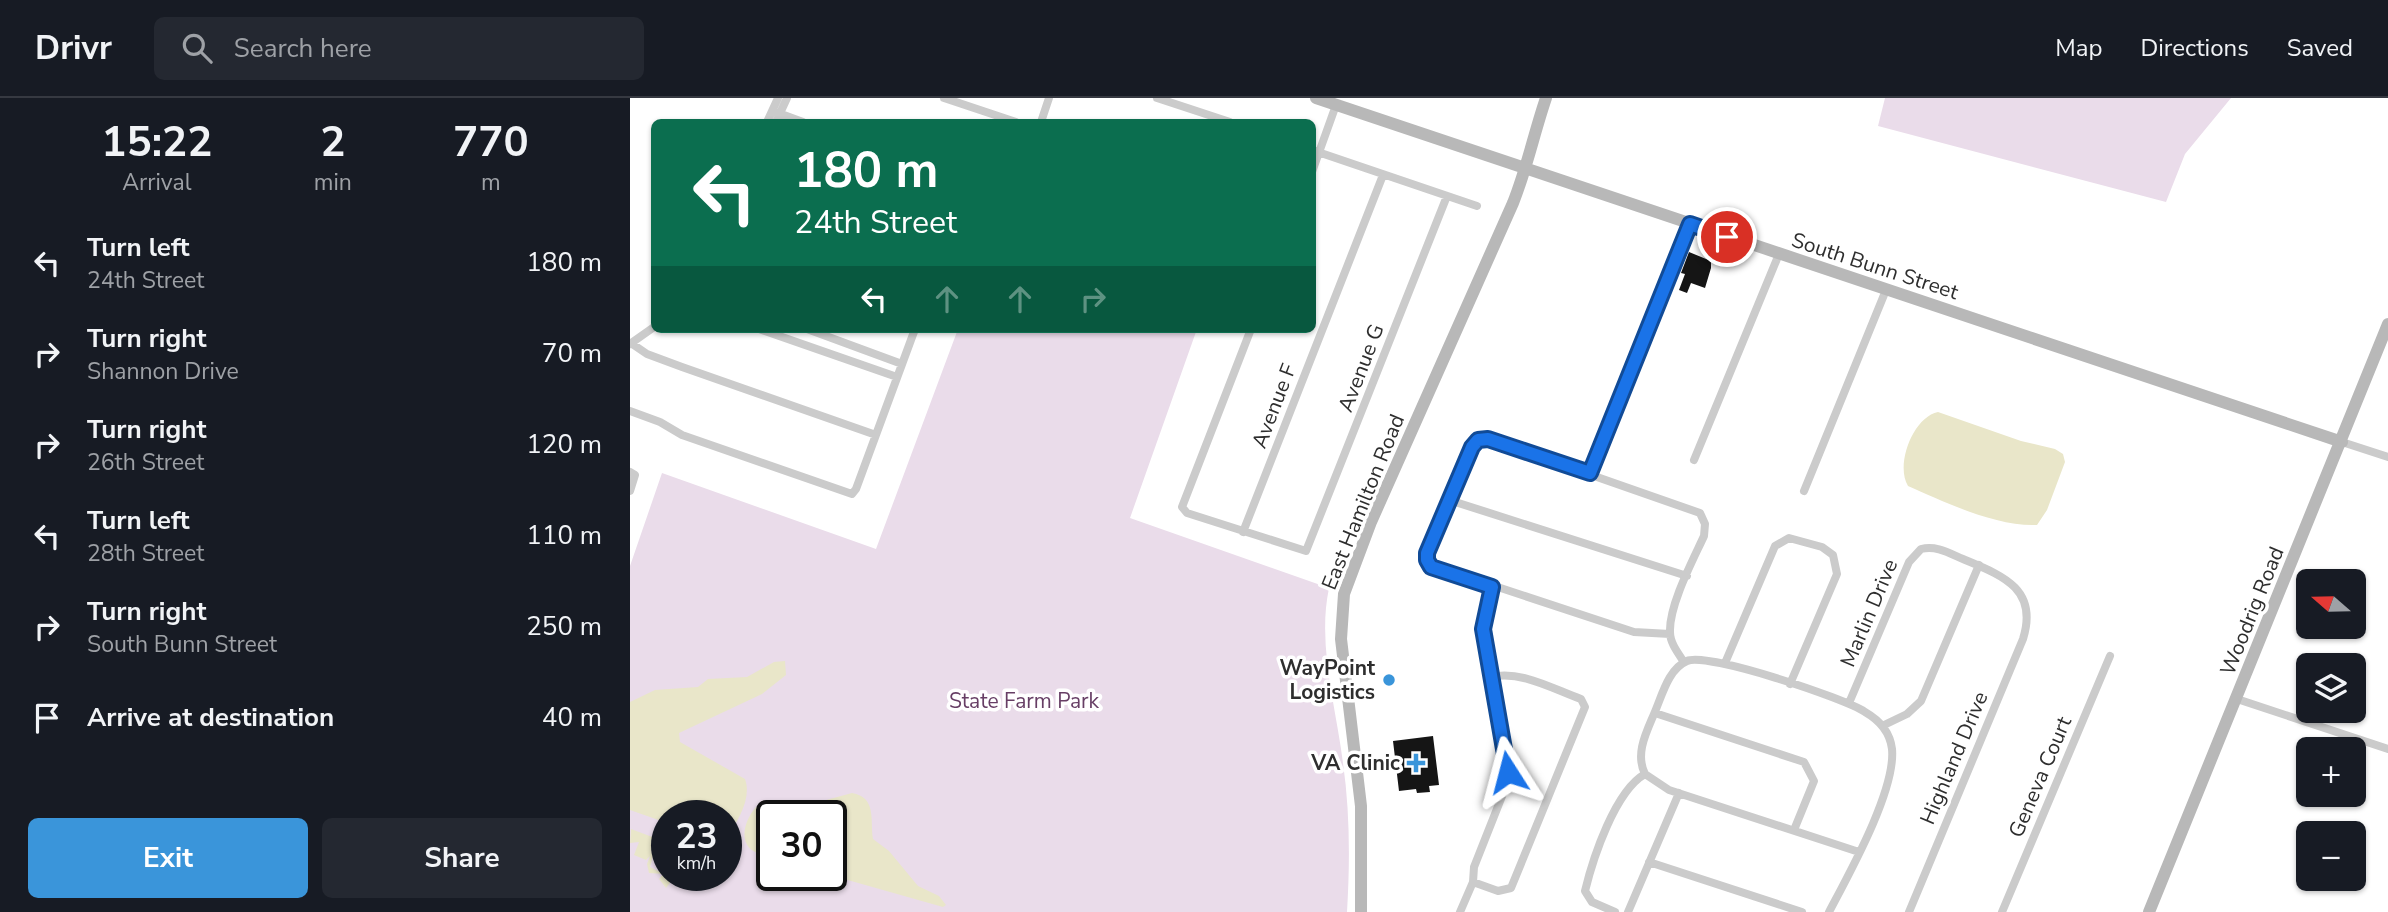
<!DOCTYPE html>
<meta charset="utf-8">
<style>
body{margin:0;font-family:"Nunito Sans",sans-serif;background:#242831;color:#f1f3f6;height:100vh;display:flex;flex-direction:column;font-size:26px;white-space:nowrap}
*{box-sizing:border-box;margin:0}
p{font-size:23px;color:#9ea1a6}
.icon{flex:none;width:38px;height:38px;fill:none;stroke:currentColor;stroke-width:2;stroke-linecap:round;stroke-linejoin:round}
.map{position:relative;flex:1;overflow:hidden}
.sheet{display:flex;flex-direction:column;background:#171b24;width:630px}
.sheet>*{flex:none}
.hud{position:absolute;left:21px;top:21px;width:665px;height:214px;border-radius:10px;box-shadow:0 2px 5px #0004;background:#0b6e4f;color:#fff;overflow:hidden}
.needle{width:46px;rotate:290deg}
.buttons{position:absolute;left:1666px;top:471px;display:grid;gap:14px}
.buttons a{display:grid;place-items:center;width:70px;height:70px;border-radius:10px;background:#171b24;box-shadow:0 2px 5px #0004;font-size:35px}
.speed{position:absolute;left:21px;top:702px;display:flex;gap:14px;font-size:35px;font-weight:700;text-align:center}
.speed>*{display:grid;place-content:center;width:91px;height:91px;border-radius:50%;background:#171b24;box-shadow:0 2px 5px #0004;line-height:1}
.speed small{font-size:18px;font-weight:400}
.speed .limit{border:4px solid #111;border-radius:10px;background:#fff;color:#111}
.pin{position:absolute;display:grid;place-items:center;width:60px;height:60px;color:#fff;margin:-30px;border:4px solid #fff;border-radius:50%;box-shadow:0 2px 7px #0007}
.me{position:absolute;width:77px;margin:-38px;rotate:351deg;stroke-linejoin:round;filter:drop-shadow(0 0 5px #0008)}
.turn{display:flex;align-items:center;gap:24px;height:147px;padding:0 28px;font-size:32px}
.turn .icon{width:91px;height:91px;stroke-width:2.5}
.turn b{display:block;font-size:49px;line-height:60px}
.lanes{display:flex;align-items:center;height:66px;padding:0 28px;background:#0003;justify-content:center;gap:35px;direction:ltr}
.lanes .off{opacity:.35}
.eta{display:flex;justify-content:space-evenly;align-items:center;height:119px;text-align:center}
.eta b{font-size:42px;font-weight:700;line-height:49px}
.cta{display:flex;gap:14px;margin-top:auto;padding:14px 28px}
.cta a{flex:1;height:80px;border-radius:10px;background:#3a95da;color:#fff;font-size:28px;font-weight:700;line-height:80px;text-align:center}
.cta a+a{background:#242831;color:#f1f3f6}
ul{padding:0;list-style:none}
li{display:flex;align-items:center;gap:21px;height:91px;padding:0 28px}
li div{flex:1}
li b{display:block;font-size:26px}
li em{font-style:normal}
header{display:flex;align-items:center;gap:42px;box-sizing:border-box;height:98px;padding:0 35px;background:#171b24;border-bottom:2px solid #363941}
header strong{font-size:33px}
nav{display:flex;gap:38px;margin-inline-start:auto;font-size:24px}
.search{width:490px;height:63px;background:#242831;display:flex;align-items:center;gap:18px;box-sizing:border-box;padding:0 24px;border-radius:10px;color:#9ea1a6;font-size:26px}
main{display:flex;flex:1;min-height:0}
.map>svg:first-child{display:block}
</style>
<header>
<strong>Drivr</strong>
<div class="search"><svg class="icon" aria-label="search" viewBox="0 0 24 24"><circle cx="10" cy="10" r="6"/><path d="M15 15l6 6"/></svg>Search here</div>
<nav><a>Map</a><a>Directions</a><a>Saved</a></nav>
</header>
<main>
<section class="sheet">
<div class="eta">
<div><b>15:22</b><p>Arrival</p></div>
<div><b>2</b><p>min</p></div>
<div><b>770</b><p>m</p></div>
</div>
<ul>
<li><svg class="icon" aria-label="left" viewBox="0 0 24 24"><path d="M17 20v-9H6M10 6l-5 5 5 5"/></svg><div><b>Turn left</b><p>24th Street</p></div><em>180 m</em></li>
<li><svg class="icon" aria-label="right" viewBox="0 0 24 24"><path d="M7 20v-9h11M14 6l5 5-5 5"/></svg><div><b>Turn right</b><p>Shannon Drive</p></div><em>70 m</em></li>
<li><svg class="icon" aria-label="right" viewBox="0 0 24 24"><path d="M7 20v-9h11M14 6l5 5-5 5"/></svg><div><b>Turn right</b><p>26th Street</p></div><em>120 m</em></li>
<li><svg class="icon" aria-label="left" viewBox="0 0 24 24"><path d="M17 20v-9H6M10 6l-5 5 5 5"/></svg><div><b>Turn left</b><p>28th Street</p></div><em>110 m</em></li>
<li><svg class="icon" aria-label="right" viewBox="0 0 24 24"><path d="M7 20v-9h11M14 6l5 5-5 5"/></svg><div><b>Turn right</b><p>South Bunn Street</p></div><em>250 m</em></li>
<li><svg class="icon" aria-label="arrive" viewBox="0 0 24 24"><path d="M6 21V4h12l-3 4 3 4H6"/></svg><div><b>Arrive at destination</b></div><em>40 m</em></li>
</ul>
<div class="cta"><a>Exit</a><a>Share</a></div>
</section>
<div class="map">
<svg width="1758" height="814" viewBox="0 0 1758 814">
<rect width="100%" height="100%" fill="#fff"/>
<path fill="#eadcea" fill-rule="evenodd" d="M1255,0H1601L1555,56L1536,104L1248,28Z
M328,231H567L500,420L699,490C687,547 706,608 713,665C720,714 720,765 717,814H0V468L32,375L246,451ZM37,718H96V777H37ZM142,718H201V777H142Z"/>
<path fill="#e9e6c9" d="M1308,314L1391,343L1425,351L1433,356L1435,364L1417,412L1407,427C1367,429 1314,404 1278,388C1265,367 1283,319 1308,314Z
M155,563L156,577L132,596L49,635L50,644L115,681C122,700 108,722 98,738L96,718H37V725L0,712V604L25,592L68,589L78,581L117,579L144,564Z
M222,695C247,699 240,723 243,741L259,753L288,788L309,798L316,807L313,809L200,777L201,718H142V757C108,758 109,729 126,709L133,707L152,714Z
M1,731L25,740L21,755L28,740L37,742V745L29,743L28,747L37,748V751H25L20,769L30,774L37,768V777H60L53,789L43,781L36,790L29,781L33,776L19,775L17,766L20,758L16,762L4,757L9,744L0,745Z"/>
<path fill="#151515" d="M1059,154L1081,163V170L1075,190L1061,185L1057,195L1049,192L1055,176L1051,175Z
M803,638L809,687L799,688L800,694L787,695L786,691L769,693L763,643Z"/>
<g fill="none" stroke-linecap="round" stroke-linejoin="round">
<path stroke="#cbcbcb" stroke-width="8" d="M314,0L386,24
M527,0L600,24
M143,13L173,24
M137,24L148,0
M146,24L157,0
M411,24L419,0
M682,52L847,108
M682,74L706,7
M129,231L267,279
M177,231L272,266
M621,231L552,409L557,415L676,453L817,98
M1,245L17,256L52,269L246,337
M0,246L24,229
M0,313L30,324L52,337L222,396L226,391L285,231
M1712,344L1758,359
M1064,362L1149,156
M0,374L5,377L0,393
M960,375L1060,126
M1174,393L1256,192
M819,402L1057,478
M613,434L753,77
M1040,536L1004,534L798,466L797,455L846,344L858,341L1070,415L1075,426L1074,438C1063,462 1039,507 1040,534C1040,545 1048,555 1054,564
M1095,565L1145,448L1159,440L1192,449L1203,457L1207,476L1160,586
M1607,601L1758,651
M1219,605L1279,464L1291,451C1306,447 1319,455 1333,461C1371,477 1409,490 1393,541L1279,814
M1025,615L1174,664L1184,683L1164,732
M1252,628L1277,616L1291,603L1349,467
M1015,676C1005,656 1016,635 1024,616C1032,598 1038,571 1057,563C1077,554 1214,600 1235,614C1249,622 1260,634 1262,651C1266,692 1219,776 1199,814
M1015,676L1039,692L1229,754
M1019,764L1172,814
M843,784L868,793L881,790L955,609L951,601C923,591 891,572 861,579
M830,814L843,784L844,769L878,683L877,661L853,531L861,489
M985,814L962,804L955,793C963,760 985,693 1015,676
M998,814L1049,695
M1372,814L1480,558"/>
<path stroke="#b8b8b8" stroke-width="12" d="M686,0L1712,344
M731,814V708L711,541L714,496L741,424L883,105C897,70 904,35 916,0
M1519,814L1758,226"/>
</g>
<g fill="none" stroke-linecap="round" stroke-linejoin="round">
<defs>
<path id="route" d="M878,674L853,531L862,489L801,469L797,462V455L842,349L848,342L858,341L960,375L1060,126L1097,139"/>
</defs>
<use href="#route" stroke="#114b97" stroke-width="18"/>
<use href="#route" stroke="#1a73e8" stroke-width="12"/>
</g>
<g fill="#3a95da" stroke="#fff" stroke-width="2.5">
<circle cx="759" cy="582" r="7"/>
<path d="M782.5 654.5h7v7h7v7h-7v7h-7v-7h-7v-7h7z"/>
</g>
<g text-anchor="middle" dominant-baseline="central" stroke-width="7" stroke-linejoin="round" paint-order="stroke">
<g font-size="21" fill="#2e2e2e" stroke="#fff">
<text transform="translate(1245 168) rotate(18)">South Bunn Street</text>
<text transform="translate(731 270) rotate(-69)">Avenue G</text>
<text transform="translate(644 308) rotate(-69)">Avenue F</text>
<text transform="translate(733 404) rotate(-68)">East Hamilton Road</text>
<text transform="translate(1622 513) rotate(-68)">Woodrig Road</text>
<text transform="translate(1239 515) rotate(-67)">Marlin Drive</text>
<text transform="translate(1324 660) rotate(-67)">Highland Drive</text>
<text transform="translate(1410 679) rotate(-67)">Geneva Court</text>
</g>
<g font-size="21" font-weight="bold" fill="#2e2e2e" stroke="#fff" text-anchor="end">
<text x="745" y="570">WayPoint<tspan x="745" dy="24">Logistics</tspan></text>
<text x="770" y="665">VA Clinic</text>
</g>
<g font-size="21" fill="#673e65" stroke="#fff">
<text x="394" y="603">State Farm Park</text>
</g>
</g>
</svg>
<div class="buttons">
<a><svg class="needle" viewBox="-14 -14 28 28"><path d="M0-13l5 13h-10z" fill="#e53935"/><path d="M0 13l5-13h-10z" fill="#9ea1a6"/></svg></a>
<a><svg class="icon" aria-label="layers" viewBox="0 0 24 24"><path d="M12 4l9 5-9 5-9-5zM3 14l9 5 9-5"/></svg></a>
<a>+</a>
<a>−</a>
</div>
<div class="speed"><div>23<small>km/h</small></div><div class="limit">30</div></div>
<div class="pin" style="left:1097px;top:139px;background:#d93025"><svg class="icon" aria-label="arrive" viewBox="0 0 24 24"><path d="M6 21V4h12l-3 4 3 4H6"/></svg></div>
<svg class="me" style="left:878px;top:674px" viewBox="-20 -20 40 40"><path d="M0-17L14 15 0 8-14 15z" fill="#1a73e8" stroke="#fff" stroke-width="4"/></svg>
<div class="hud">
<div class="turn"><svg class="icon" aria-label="left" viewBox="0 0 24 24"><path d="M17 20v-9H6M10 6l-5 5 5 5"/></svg><div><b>180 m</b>24th Street</div></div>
<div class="lanes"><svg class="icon" aria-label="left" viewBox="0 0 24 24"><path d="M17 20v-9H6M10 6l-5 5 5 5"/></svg><svg class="icon off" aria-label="ahead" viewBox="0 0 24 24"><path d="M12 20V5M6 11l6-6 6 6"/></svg><svg class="icon off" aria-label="ahead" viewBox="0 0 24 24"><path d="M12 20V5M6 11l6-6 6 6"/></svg><svg class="icon off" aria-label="right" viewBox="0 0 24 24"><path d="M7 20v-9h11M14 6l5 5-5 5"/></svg></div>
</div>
</div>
</main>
